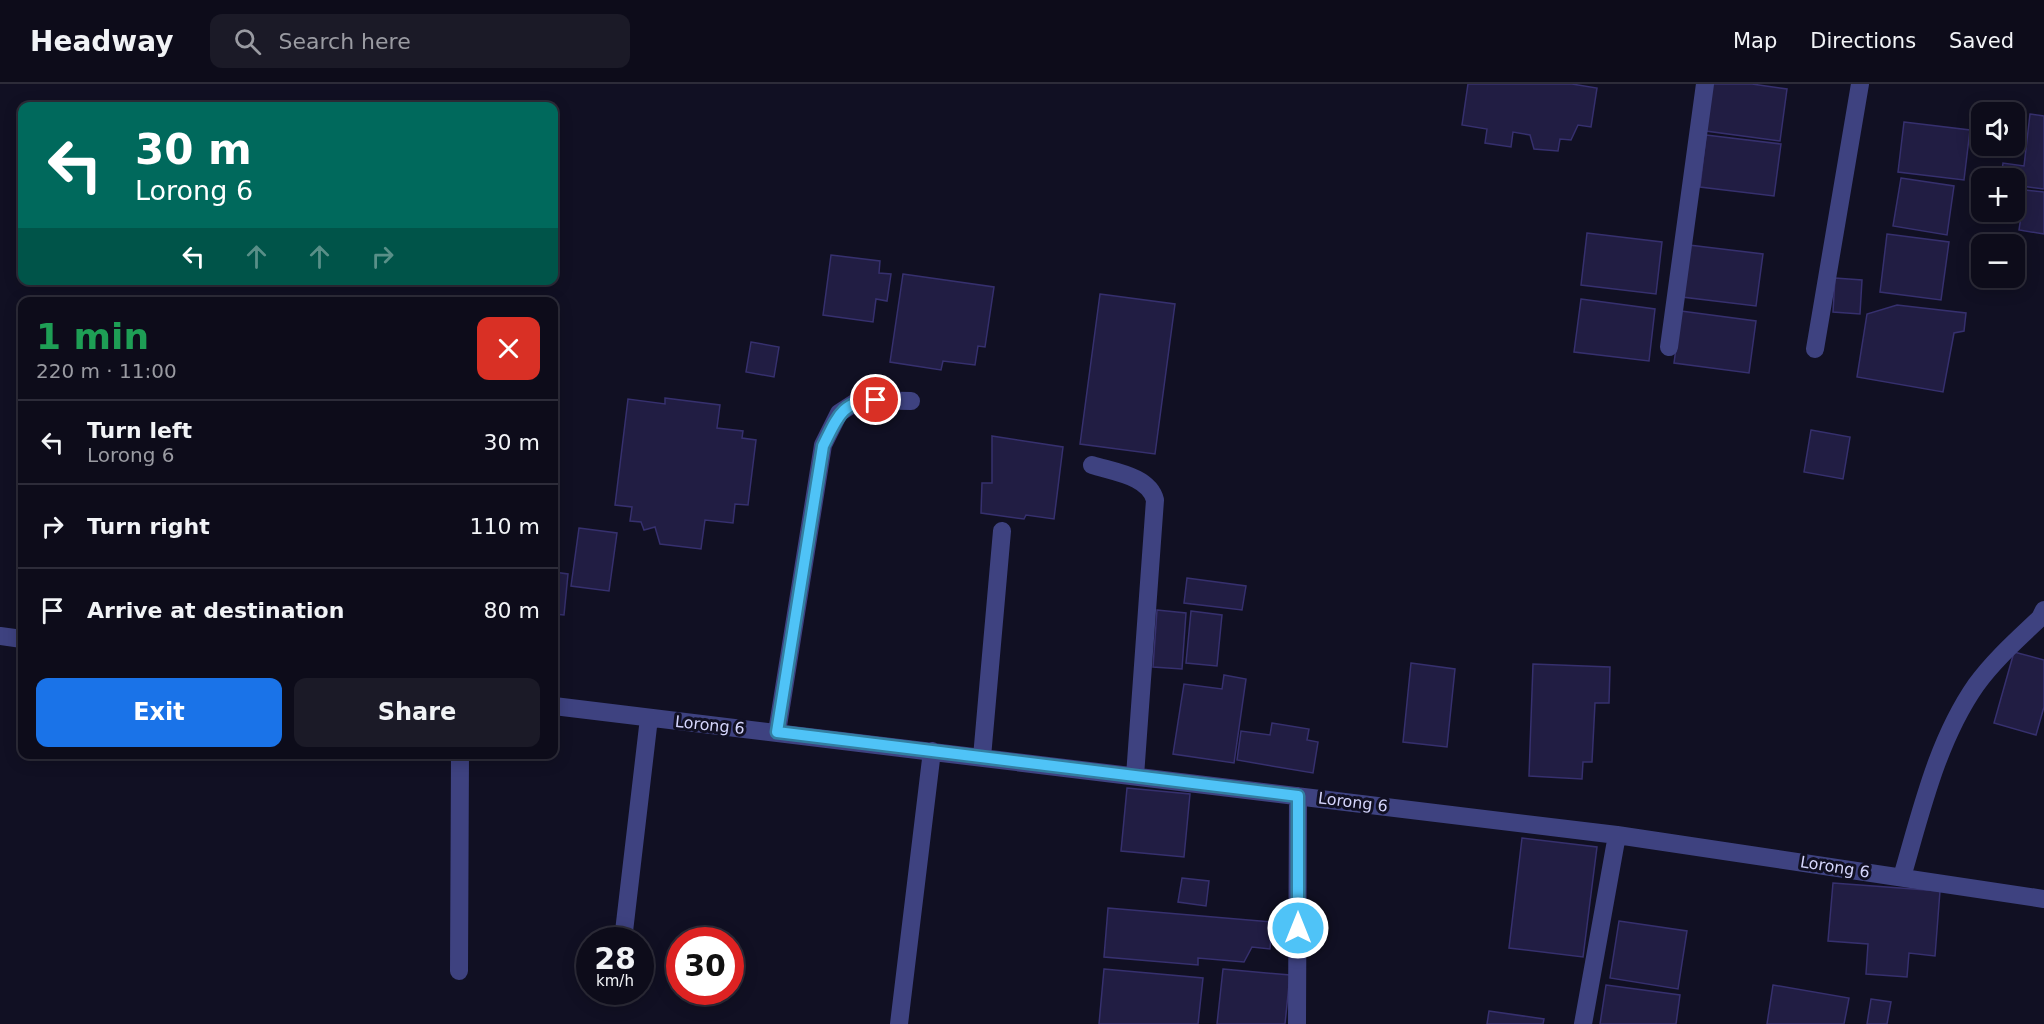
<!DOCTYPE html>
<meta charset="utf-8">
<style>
body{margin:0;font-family:"DejaVu Sans",sans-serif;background:#1b1a27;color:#f1f3f6;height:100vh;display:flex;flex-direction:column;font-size:22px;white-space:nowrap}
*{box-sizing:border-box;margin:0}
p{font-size:20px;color:#9a9ba2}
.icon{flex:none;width:33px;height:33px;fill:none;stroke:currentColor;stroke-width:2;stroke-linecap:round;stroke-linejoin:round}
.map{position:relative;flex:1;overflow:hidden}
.side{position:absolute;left:18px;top:213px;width:540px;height:462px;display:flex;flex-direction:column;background:#0d0c1a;border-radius:12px;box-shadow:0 3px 15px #0003,0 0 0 2px #2d2c39}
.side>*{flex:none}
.banner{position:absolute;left:18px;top:18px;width:540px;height:183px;border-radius:12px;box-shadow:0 3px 15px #0003,0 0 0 2px #2d2c39;background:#00695c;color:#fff;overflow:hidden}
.fabs{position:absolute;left:1971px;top:18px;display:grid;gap:12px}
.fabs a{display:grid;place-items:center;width:54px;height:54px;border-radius:12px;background:#0d0c1a;box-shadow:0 3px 15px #0003,0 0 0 2px #2d2c39;font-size:30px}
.speed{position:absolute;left:576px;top:843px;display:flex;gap:12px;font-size:30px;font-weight:700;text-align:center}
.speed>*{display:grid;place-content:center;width:78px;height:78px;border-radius:50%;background:#0d0c1a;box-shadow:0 3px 15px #0003,0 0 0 2px #2d2c39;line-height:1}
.speed small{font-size:15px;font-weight:400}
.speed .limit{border:9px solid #d22;background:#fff;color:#111}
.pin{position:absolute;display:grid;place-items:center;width:51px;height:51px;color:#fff;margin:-26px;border:3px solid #fff;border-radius:50%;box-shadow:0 2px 6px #0007}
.me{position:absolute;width:66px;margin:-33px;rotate:0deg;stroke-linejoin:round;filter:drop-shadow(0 0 4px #0008)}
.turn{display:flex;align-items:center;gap:21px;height:126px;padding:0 18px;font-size:27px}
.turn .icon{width:78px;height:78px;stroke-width:2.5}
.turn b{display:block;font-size:42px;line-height:51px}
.lanes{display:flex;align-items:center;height:57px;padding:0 18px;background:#0003;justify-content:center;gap:30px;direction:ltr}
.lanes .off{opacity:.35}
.round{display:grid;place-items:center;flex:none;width:63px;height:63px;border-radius:12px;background:#1b1a27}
.overview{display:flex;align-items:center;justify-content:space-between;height:102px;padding:0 18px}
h1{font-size:36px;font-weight:700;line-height:45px;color:#1e9e55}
.action{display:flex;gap:12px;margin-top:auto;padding:12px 18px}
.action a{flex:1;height:69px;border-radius:12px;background:#1a73e8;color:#fff;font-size:24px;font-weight:700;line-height:69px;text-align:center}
.action a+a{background:#1b1a27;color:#f1f3f6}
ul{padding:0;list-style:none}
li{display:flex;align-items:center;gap:18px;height:84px;padding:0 18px;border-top:2px solid #2d2c39}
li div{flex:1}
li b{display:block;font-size:22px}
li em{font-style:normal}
header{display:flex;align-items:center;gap:36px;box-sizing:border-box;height:84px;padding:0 30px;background:#0d0c1a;border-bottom:2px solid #2d2c39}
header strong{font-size:28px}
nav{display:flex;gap:33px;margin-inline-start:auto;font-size:21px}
.search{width:420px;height:54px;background:#1b1a27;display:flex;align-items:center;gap:15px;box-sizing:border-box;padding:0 21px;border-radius:12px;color:#9a9ba2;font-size:22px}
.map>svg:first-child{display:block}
</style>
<header>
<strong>Headway</strong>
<div class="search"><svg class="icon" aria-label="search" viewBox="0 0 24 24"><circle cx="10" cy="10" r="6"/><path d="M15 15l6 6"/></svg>Search here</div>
<nav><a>Map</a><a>Directions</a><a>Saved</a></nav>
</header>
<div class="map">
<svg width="2044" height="940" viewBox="0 0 2044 940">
<rect width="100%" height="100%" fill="#111023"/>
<path fill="#211d43" stroke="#36306e" stroke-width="1.5" d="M1468,0H1572L1597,4L1591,43L1578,41L1571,56L1560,55L1558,67L1534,65L1530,51L1513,48L1511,63L1485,59L1487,45L1462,41Z
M1712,0H1752L1787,5L1780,57L1706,47Z
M2030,30L2044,32V105L2014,101V94H2001L2003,79L2024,82Z
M1904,38L1970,46L1964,96L1898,88Z
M1706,51L1781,60L1774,112L1700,103Z
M1901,94L1954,102L1947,151L1893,142Z
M2025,106L2044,108V150L2019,146Z
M1587,149L1662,158L1656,210L1581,201Z
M1887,150L1949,158L1941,216L1880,208Z
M1689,161L1763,170L1756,222L1682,213Z
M831,171L880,177L879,189L891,190L887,217L876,215L873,238L823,231Z
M903,190L994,203L985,263L978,262L975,281L943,277L941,286L890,278Z
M1835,194L1862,196L1860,230L1833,228Z
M1100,210L1175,220L1155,370L1080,360Z
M1581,215L1655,225L1649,277L1574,268Z
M1897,221L1966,229L1964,247L1954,249L1943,308L1857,293L1867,230Z
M1681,227L1756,237L1749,289L1674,279Z
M751,258L779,263L774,293L746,288Z
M665,314L720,321L717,344L743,347L742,354L756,356L748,421L735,420L733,439L705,436L701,465L660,460L655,443L644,446L641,438L630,437L632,423L615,421L628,315L665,320Z
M1811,346L1850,353L1843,395L1804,388Z
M992,352L1063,363L1054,435L1026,431L1024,435L981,429L982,399H992Z
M579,444L617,449L609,507L571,502Z
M554,488L568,490L564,531L554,530Z
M1187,494L1246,502L1242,526L1184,519Z
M1157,526L1186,529L1182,585L1153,583Z
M1191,527L1222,531L1217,582L1186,579Z
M2014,568L2044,576V623L2036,651L1994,639Z
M1411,579L1455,585L1447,663L1403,658Z
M1533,580L1610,583L1609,619H1595L1592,678H1583L1582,695L1529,692Z
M1224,591L1246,595L1234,679L1173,670L1184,600L1222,605Z
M1272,639L1309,645L1307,656L1318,658L1313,689L1237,676L1241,647L1270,651Z
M1127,704L1190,710L1184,773L1121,767Z
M1522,754L1597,763L1583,873L1509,864Z
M1182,794L1209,797L1206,822L1178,818Z
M1833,799L1940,807L1935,872L1909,869L1907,893L1866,890L1868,860L1828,857Z
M1108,824L1272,838L1270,865L1252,863L1244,878L1198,874V881L1104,873Z
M1619,837L1687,847L1678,905L1610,894Z
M1104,885L1203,894L1198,940H1099Z
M1223,885L1290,891L1285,940H1217Z
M1606,901L1680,911L1676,940H1600Z
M1773,901L1849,914L1844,940H1767Z
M1871,915L1891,918L1887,940H1867Z
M1489,927L1544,935L1543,940H1487Z"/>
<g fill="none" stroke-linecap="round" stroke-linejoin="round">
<path stroke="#3e4280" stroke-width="18" d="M1669,263L1705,0
M1815,265L1860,0
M1092,381C1114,388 1149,392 1155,416L1135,692
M0,552L22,555
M554,622L1617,751L2044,815
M777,648L823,361L839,329L859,316L911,317
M982,673L1002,447
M1902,793C1921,728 1937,657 1976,601C1994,576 2018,555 2040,534L2044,526
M623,856L649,634
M459,887L460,670
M899,940L932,667
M1297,940L1298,712
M1583,940L1617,751"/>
</g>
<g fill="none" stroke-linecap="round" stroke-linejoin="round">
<defs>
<path id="route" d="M876,316C842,316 837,334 823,362L777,648L1298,712V844"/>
</defs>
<use href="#route" stroke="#337fa1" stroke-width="15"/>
<use href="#route" stroke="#4fc3f7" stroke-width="10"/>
</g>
<g text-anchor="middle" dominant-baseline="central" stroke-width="6" stroke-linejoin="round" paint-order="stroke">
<g font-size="16" fill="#d5d5fc" stroke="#111023">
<text transform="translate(710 641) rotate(6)">Lorong 6</text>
<text transform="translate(1353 718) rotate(7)">Lorong 6</text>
<text transform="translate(1835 783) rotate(9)">Lorong 6</text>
</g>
</g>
</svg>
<div class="fabs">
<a><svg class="icon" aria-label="sound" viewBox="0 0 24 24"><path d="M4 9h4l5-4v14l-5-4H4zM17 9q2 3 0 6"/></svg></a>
<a>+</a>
<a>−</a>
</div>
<div class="speed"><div>28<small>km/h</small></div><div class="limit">30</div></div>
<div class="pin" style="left:876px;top:316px;background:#d93025"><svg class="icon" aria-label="arrive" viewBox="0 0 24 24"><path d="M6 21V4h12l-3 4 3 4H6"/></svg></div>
<svg class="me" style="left:1298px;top:844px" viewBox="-20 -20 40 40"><circle r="17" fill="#4fc3f7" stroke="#fff" stroke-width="3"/><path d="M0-11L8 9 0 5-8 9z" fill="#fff"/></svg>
<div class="banner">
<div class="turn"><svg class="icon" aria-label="left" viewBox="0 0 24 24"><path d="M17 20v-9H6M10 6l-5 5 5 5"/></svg><div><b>30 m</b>Lorong 6</div></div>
<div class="lanes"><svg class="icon" aria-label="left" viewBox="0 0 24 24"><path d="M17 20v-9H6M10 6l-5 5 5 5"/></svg><svg class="icon off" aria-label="ahead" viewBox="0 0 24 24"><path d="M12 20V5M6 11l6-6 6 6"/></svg><svg class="icon off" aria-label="ahead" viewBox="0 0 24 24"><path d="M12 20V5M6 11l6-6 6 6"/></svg><svg class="icon off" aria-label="right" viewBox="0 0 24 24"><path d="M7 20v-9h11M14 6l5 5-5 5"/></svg></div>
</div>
<section class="side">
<div class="overview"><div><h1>1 min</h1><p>220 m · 11:00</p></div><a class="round" style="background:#d93025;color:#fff"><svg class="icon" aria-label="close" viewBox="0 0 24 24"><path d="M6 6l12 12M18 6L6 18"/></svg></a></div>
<ul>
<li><svg class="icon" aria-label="left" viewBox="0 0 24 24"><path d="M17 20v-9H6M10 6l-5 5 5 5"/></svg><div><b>Turn left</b><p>Lorong 6</p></div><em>30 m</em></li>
<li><svg class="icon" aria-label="right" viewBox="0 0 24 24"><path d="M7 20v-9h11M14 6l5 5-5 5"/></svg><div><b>Turn right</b></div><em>110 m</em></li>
<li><svg class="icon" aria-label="arrive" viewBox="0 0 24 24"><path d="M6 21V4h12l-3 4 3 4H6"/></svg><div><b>Arrive at destination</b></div><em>80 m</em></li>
</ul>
<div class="action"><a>Exit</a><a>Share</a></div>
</section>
</div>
